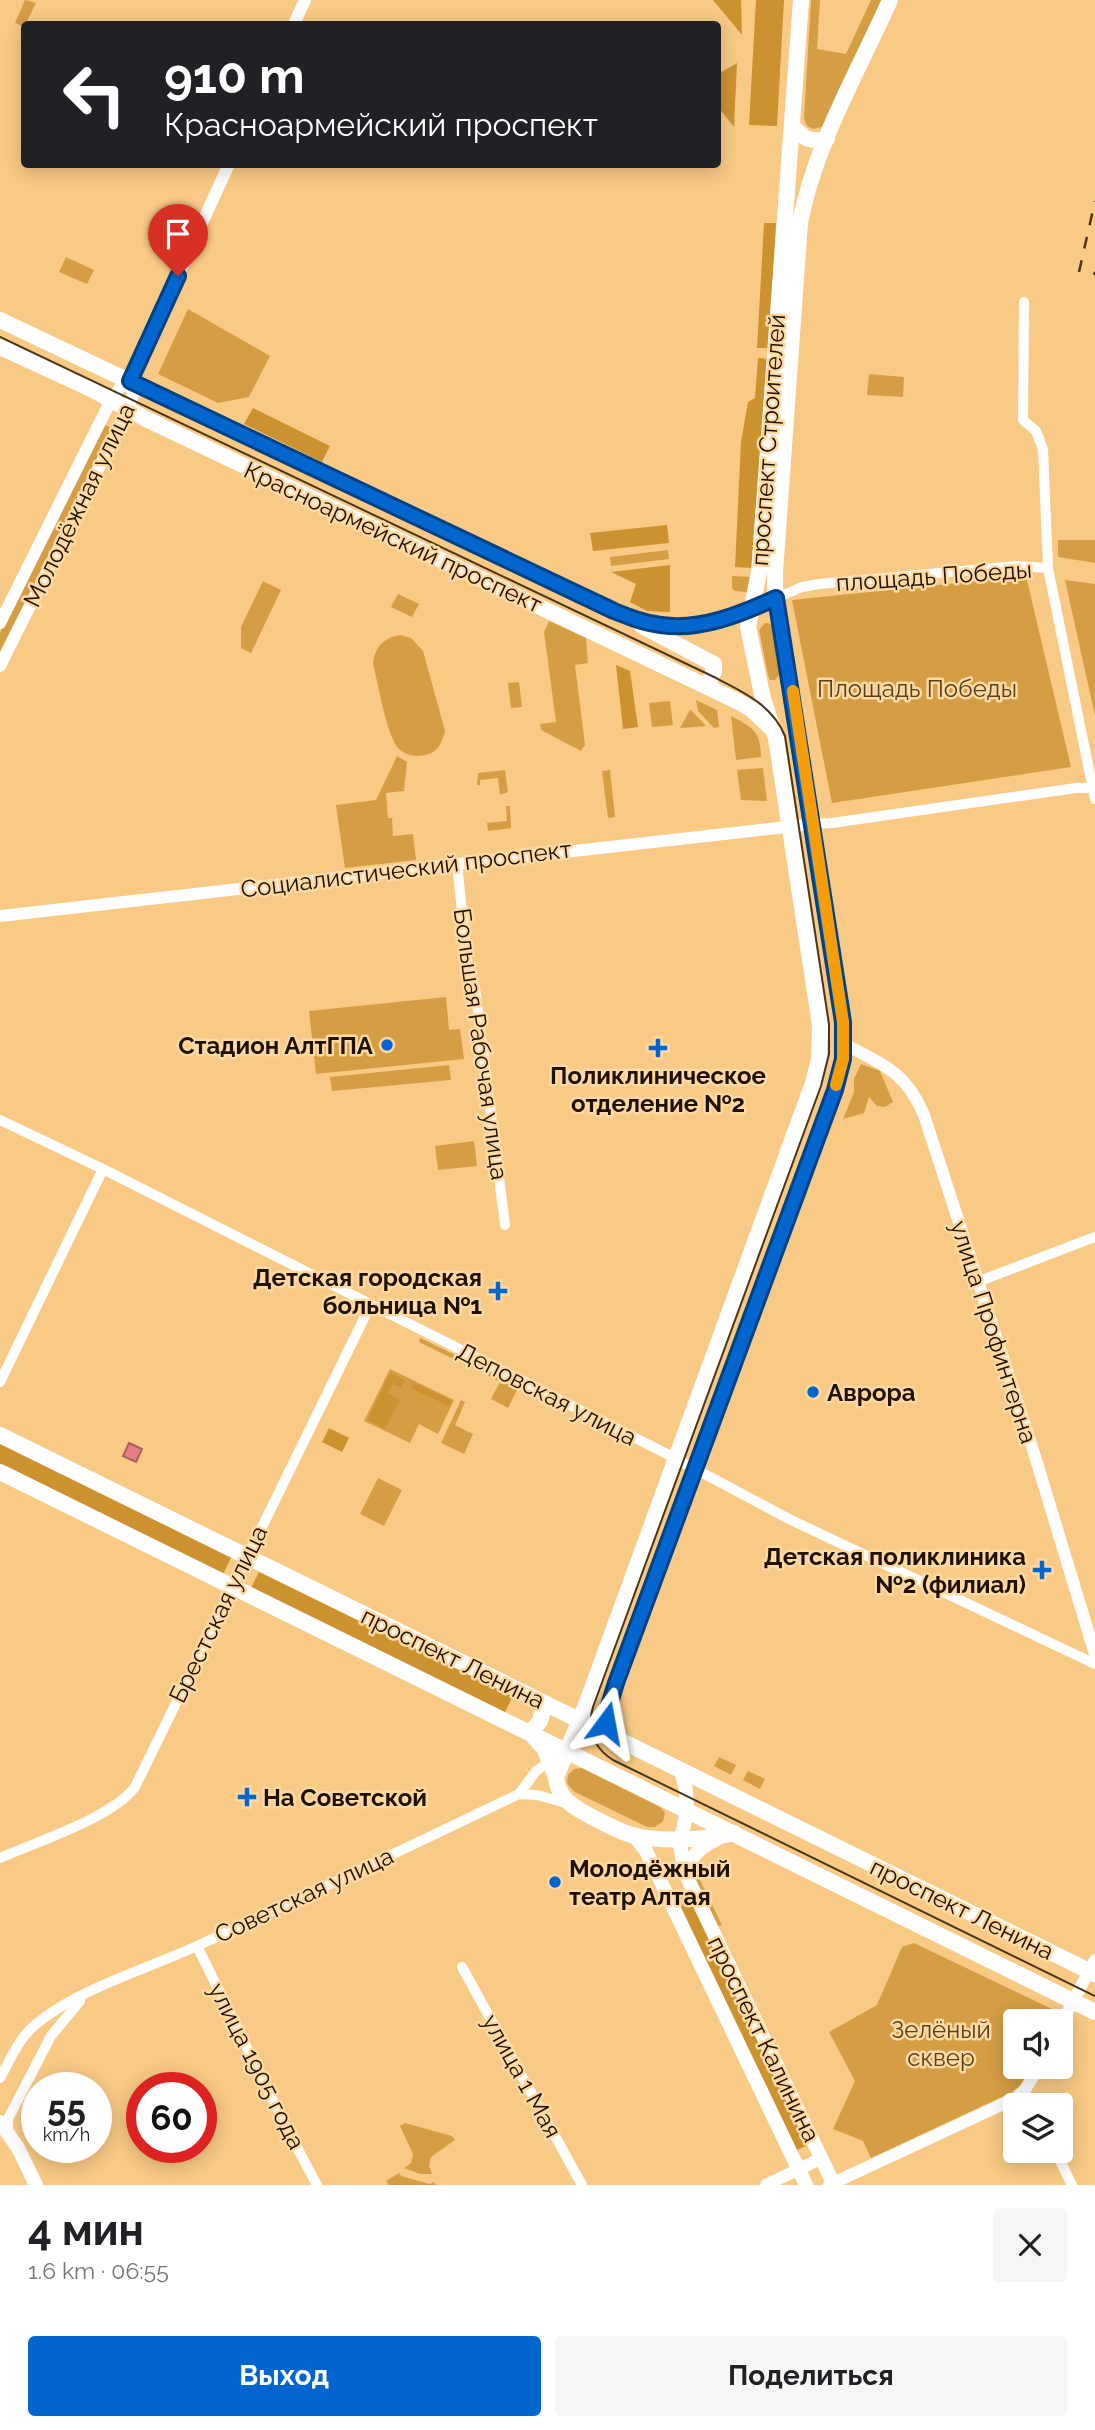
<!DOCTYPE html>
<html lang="ru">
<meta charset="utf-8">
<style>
body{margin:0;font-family:Raleway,sans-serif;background:#f6f6f6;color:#202124;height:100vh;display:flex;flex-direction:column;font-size:26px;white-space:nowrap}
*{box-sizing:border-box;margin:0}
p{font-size:23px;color:#757577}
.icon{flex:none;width:38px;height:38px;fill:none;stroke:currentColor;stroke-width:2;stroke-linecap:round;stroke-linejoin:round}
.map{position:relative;height:2185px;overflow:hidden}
.sheet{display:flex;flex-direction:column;background:#fff;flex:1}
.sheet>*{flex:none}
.guide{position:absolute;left:21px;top:21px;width:700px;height:147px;border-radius:7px;box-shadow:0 4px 18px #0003;background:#202124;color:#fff;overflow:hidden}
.tools{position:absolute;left:1003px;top:2009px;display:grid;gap:14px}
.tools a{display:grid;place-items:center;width:70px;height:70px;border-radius:7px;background:#fff;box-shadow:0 4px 18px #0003;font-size:35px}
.speed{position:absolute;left:21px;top:2072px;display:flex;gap:14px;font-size:35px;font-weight:700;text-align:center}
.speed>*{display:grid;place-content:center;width:91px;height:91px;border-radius:50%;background:#fff;box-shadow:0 4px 18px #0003;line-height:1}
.speed small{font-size:18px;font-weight:400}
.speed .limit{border:10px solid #d22;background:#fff;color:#111}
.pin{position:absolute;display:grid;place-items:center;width:60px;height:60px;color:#fff;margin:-72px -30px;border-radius:50% 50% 50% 0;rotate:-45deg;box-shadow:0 0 7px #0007}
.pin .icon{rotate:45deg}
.me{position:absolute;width:77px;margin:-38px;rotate:13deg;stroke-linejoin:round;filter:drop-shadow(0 0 5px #0008)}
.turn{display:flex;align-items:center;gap:24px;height:147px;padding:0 28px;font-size:32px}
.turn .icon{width:91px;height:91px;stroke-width:2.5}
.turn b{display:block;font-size:49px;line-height:60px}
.round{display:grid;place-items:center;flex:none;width:74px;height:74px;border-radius:7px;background:#f6f6f6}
.overview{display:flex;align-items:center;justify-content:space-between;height:119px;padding:0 28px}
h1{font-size:42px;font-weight:700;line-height:52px}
.button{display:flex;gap:14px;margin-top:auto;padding:14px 28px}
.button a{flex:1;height:80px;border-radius:7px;background:#0266ce;color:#fff;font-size:28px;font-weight:700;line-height:80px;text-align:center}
.button a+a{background:#f6f6f6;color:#202124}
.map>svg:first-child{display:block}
</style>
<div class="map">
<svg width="1095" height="2185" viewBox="0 0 1095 2185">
<rect width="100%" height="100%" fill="#f9ca85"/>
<path fill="#d69e44" d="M25,0L36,3L24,27L15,23Z
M811,0H820L817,49L846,54L871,0H882L825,126L813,129L807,126L804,118Z
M66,257L94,270L87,284L59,272Z
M188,309L270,356L249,397L218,403L158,374Z
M869,374L904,377L903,397L867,395Z
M105,425L114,429L0,651V633Z
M1058,540H1095V563L1058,557Z
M668,550L669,559L611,566L610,557Z
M732,576L752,577L747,592L735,591L732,588Z
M1026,576L1071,767L832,803L792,600Z
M1065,580L1095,584V716Z
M263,581L281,590L251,653L241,648V627Z
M398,594L419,604L412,617L391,607Z
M549,621L586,638L588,663L575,665L585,745L581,751L541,730L540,724L556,722L544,632Z
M765,623H769L772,627L781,673L775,680H770L768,675L759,630Z
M400,635L411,638L423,651L445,731C442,742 438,753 425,755C416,757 407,756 399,749C387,738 378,682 373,664C375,647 383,638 400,635Z
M519,682L522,707L511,708L508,683Z
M696,700L717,710L719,727L714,728L698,711Z
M670,701L673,725L652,727L649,703Z
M690,710H691L706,726L680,728Z
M731,716C752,727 761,731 761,757L736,760Z
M397,756L407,762L404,791L386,793L388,818H392L393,836L413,834L416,860L345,868L336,805L376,800Z
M763,768L767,801L741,800L737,770Z
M505,770L508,792L500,795L498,778L480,780V785H477L478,773Z
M610,770L615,817L608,818L602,771Z
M506,806H510L511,828L488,831L487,823L507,821Z
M446,997L449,1030L460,1029L464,1059L316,1074L309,1011Z
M861,1064L880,1071L893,1102L885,1107L877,1106L869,1097L864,1113L843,1119L854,1092V1079Z
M449,1065L451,1080L332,1091L330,1077Z
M474,1141L477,1166L438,1170L435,1146Z
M420,1338L474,1364L472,1368L419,1342Z
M390,1369L454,1400L438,1434L419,1424L410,1443L364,1421Z
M487,1371L519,1386L508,1408L491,1399L500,1382L485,1374Z
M461,1400L465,1402L455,1425L473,1434L464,1454L441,1443Z
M378,1478L402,1490L384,1526L360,1514Z
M719,1757L736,1765L731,1775L714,1766Z
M582,1768L660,1807L665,1813L663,1821L655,1827H647L573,1791L567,1783L568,1775L574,1769Z
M748,1771L765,1779L760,1789L743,1780Z
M699,1878L722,1925L718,1926L696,1880Z
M914,1943L1056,2011L1058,2018L1056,2021H1015V2067H1033L1021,2085L1012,2092L871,2158L863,2141L833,2129L855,2081L829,2032L877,2005L902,1947Z
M405,2123L452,2136L455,2140L431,2157L429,2166L432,2174H420L404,2168L411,2163L413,2154L400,2126Z
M399,2173L401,2176L430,2184L434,2182L436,2185H389L386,2181Z"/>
<path fill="#cc9230" d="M713,0H741L742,35Z
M756,0H784L777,126L749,125Z
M737,63L734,127L718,107V74Z
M764,223H776L769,348H757Z
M758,358L768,359L753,568L735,567L741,442L748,402L755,398Z
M253,408L330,446L322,462L244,424Z
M667,525L669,543L593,551L590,533Z
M670,565V612L647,611L630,602L636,584L611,572Z
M616,665L630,671L638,727L623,729Z
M390,1373L405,1380L401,1387L393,1384L388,1393L400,1400L385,1429L367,1420Z
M414,1383L451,1400L449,1406L411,1388Z
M329,1428L349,1438L342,1452L322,1442Z
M0,1441L232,1556L223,1574L0,1464Z
M259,1572L513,1696L504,1714L250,1590Z
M685,1890L808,2145L797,2150L675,1895Z"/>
<path fill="#e77e86" stroke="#ab5d5e" stroke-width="2" d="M129,1443L142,1449L136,1462L123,1456Z"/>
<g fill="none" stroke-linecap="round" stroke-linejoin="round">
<path stroke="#fff" stroke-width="10" d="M1024,302L1023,420L1036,431L1043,449L1048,568L1095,799
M776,598L802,587L819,584L1016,566L1048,568
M813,824L832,823L1076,788H1093
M457,863L468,970L475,988L505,1225
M0,1120L103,1169L665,1453L789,1519L1095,1664
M977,1282L1095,1237
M0,1382L103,1169
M519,1794L536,1771L552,1760
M0,1858C36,1842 112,1818 135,1787L371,1304
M197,1946L285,2125L317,2185
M462,1967L582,2185
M0,2078C10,2060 19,2038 35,2025C77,1989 147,1969 197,1946C305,1897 412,1845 519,1794L537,1795L566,1803
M1024,2091L1032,2105
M8,2131V2119L51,2036L80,2001
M1055,2151L1072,2185"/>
<path stroke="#fff" stroke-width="12" d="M294,24L305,0
M0,623L111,400L120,388L130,381L229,164
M0,666L128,409L133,394L130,381
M0,916L813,824
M844,1044C884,1065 906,1072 924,1115L1034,1453L1095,1654
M1060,2026L1095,1960
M766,2185L822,2158
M829,2185L1016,2098L1024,2091L1039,2067"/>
<path stroke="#fff" stroke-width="14" d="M681,1770L686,1790L687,1810L680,1845L685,1873L834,2185
M634,1836L646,1851L661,1882L806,2185
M685,1872C692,1854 702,1846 719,1838
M0,2122L18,2148L36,2185"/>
<path stroke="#fff" stroke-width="16" d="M792,126C804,138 809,143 827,139
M0,320L614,611C629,617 644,623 661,625C701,631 741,614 776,598
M0,347L91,389L146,419L739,702L751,709L770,727
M642,626L714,664V671L707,686
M0,1435L1095,1974
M0,1472L1095,2012
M530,1733L540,1721L545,1703
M612,1736C601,1718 610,1701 616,1683L835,1090L843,1059V1022L775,589V573L800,223C815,144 858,72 890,0
M534,1737L544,1748L556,1777
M734,1833C707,1840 662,1842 636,1836C623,1834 583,1813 572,1805C562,1798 557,1788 556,1777L586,1705L813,1083L819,1059L820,1025L776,738L763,699L748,627L759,572L801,0"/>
<path stroke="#4a361b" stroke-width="2" d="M0,337L712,676C741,691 772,704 785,736L829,1024V1054L821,1086L593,1707C586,1730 593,1747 613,1760L1095,1996"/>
<path stroke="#4a361b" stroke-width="2.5" stroke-dasharray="12 12" stroke-linecap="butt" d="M1079,272L1095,201
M1094,275L1095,272"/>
</g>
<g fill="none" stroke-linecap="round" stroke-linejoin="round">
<defs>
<path id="route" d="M178,276L130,381L614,611C629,617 644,623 661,625C700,631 741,614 776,598L843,1022V1059L835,1090L616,1683L607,1712L606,1723"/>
</defs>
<use href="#route" stroke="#014286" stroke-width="18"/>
<use href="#route" stroke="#0266ce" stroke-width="12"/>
<path stroke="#f59e0b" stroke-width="12" d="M793,691L843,1022V1059L836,1085"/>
</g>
<g fill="#0266ce" stroke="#ffd9a3" stroke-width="2.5">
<circle cx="387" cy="1045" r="7"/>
<path d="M654.5 1037.5h7v7h7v7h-7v7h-7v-7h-7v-7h7z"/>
<path d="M494.5 1280.5h7v7h7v7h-7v7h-7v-7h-7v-7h7z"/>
<circle cx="813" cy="1392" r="7"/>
<path d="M1038.5 1559.5h7v7h7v7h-7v7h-7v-7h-7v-7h7z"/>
<path d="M243.5 1786.5h7v7h7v7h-7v7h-7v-7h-7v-7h7z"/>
<circle cx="555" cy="1882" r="7"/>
</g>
<g text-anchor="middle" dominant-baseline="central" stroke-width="5" stroke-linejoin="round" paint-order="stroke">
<g font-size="24" fill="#1e1100" stroke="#ffd9a3">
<text transform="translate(768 440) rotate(-86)">проспект Строителей</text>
<text transform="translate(79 505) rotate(-64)">Молодёжная улица</text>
<text transform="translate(393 537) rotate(25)">Красноармейский проспект</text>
<text transform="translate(934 576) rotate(-4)">площадь Победы</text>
<text transform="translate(406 869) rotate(-7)">Социалистический проспект</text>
<text transform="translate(481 1044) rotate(82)">Большая Рабочая улица</text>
<text transform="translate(994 1332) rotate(72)">улица Профинтерна</text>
<text transform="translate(547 1394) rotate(27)">Деповская улица</text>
<text transform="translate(218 1614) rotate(-64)">Брестская улица</text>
<text transform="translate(453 1658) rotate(26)">проспект Ленина</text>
<text transform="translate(304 1895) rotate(-25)">Советская улица</text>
<text transform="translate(962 1909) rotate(26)">проспект Ленина</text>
<text transform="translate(764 2039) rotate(64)">проспект Калинина</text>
<text transform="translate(257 2066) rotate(63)">улица 1905 года</text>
<text transform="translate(522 2076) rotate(61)">улица 1 Мая</text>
</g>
<g font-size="24" fill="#584019" stroke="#ffd9a3">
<text x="917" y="688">Площадь Победы</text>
<text x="941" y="2029">Зелёный<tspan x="941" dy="28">сквер</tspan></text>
</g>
<g font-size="24" font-weight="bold" fill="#1e1100" stroke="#ffd9a3" text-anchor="end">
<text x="373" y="1045">Стадион АлтГПА</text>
<text x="658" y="1075" text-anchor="middle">Поликлиническое<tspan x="658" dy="28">отделение №2</tspan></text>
<text x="482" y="1277">Детская городская<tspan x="482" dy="28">больница №1</tspan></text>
<text x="827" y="1392" text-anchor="start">Аврора</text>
<text x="1026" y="1556">Детская поликлиника<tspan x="1026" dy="28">№2 (филиал)</tspan></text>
<text x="263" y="1797" text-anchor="start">На Советской</text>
<text x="569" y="1868" text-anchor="start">Молодёжный<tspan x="569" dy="28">театр Алтая</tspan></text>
</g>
</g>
</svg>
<div class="tools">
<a><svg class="icon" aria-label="sound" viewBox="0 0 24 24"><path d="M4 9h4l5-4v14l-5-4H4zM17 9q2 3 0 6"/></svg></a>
<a><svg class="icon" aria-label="layers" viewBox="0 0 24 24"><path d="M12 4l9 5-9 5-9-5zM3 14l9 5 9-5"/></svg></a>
</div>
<div class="speed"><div>55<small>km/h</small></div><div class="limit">60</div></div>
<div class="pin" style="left:178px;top:276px;background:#d93025"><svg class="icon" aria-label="arrive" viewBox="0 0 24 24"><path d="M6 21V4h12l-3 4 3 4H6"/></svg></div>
<svg class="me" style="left:606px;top:1723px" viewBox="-20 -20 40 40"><path d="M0-17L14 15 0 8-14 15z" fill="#0266ce" stroke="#fff" stroke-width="4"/></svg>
<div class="guide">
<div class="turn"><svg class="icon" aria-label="left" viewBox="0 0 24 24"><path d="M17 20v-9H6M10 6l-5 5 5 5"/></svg><div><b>910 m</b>Красноармейский проспект</div></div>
</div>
</div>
<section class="sheet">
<div class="overview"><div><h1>4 мин</h1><p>1.6 km · 06:55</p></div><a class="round"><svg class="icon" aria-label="close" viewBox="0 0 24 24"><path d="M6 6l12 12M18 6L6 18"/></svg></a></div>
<div class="button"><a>Выход</a><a>Поделиться</a></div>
</section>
